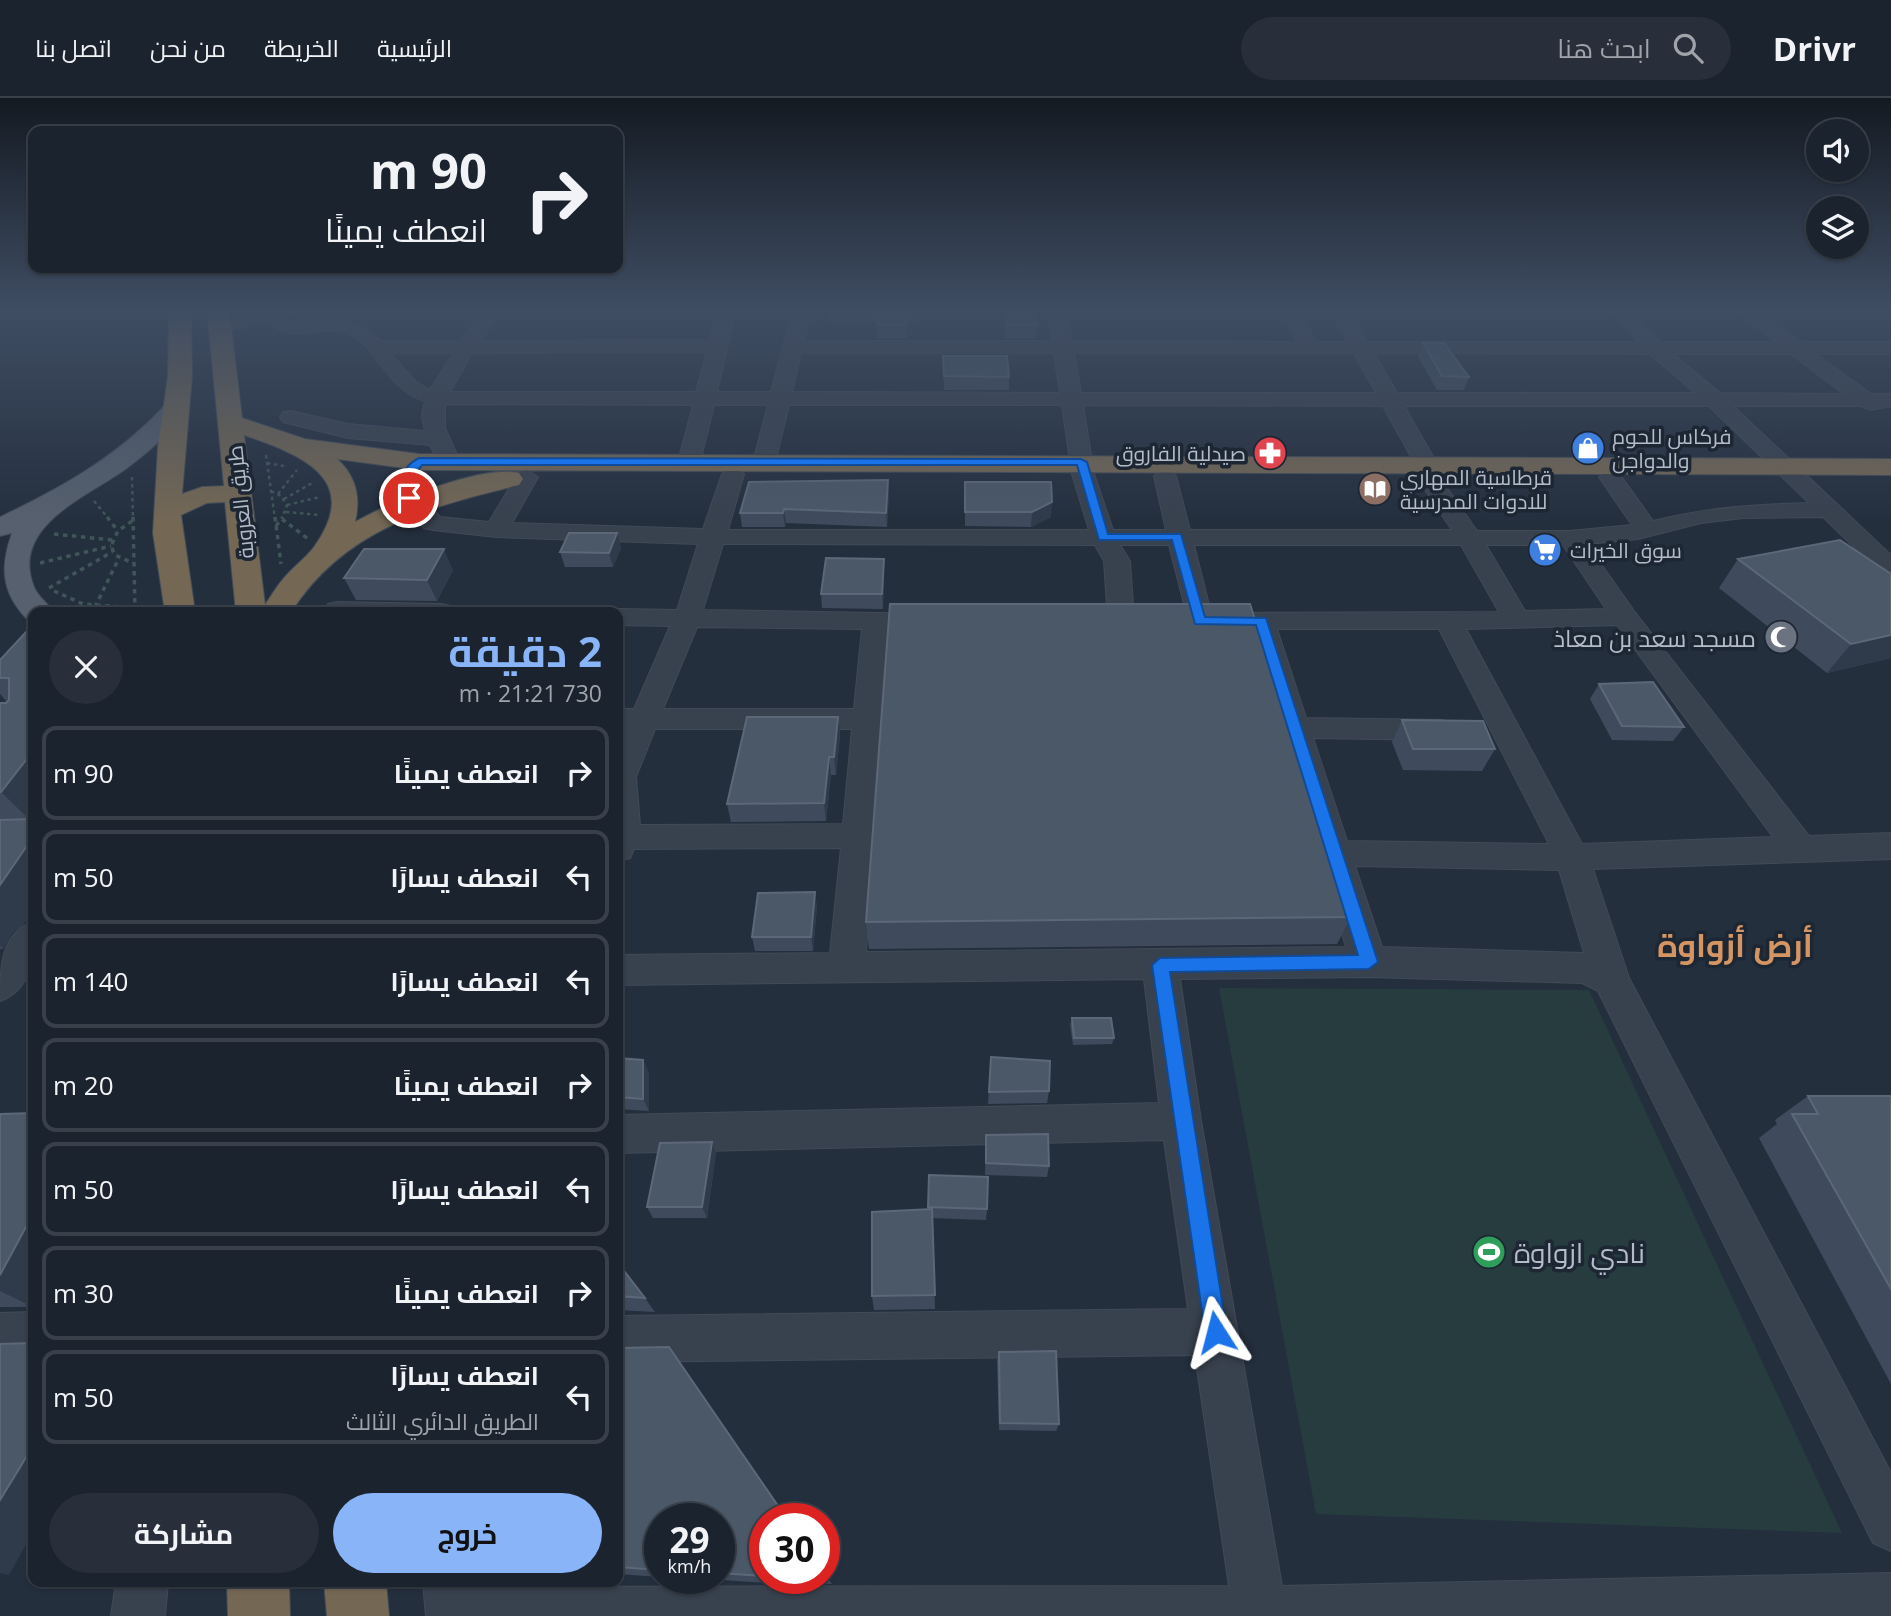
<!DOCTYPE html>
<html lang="ar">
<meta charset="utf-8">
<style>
body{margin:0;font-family:"Open Sans",Cairo,sans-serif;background:#282f3a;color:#f1f3f6;direction:rtl;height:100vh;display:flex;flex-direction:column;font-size:26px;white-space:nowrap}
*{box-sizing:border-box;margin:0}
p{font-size:23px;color:#a0a4aa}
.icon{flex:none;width:38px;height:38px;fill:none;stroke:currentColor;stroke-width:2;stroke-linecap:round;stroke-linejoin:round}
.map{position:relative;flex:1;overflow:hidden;direction:ltr}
.panel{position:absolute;left:28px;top:509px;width:595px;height:980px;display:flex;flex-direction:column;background:#1b232e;border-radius:14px;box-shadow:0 2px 5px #0004,0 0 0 2px #39404a;direction:rtl}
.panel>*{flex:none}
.banner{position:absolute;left:28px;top:28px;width:595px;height:147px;border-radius:14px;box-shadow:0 2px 5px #0004,0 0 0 2px #39404a;direction:rtl;background:#1b232e;color:#f1f3f6;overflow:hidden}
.tools{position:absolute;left:1806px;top:21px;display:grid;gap:14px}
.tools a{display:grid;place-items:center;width:63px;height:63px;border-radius:50%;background:#1b232e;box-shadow:0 2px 5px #0004,0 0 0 2px #39404a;font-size:35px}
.speed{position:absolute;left:644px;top:1405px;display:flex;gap:14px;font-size:35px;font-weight:700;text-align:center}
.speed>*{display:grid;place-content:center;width:91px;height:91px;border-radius:50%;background:#1b232e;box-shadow:0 2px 5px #0004,0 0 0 2px #39404a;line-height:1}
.speed small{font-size:18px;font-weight:400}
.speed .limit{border:10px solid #d22;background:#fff;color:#111}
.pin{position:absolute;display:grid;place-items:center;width:60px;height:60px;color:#fff;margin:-30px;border:4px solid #fff;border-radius:50%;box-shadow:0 2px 7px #0007}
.me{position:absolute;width:77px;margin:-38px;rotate:351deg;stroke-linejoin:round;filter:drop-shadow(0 0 5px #0008)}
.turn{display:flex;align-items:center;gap:24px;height:147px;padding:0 21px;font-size:32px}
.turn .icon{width:91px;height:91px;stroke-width:2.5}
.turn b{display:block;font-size:49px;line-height:60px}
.round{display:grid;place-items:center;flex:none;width:74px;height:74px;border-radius:37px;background:#282f3a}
.headline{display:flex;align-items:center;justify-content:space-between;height:119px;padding:0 21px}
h1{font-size:42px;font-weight:700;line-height:52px;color:#8ab4f8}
.primary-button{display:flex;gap:14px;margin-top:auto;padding:14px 21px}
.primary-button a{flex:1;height:80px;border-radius:42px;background:#8ab4f8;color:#111;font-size:28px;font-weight:700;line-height:80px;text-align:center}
.primary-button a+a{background:#282f3a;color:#f1f3f6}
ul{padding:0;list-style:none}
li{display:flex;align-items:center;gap:21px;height:94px;margin:0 14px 10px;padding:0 7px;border:4px solid #39404a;border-radius:14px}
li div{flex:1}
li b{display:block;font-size:26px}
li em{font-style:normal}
header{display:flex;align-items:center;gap:42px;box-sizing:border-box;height:98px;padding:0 35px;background:#1b232e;border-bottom:2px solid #39404a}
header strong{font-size:33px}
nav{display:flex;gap:38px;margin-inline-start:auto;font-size:24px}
.search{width:490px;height:63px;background:#282f3a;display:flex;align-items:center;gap:18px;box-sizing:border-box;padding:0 24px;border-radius:38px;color:#a0a4aa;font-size:26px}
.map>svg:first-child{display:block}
</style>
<header>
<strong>Drivr</strong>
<div class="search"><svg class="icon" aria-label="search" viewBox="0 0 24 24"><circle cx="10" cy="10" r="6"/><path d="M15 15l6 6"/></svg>ابحث هنا</div>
<nav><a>الرئيسية</a><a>الخريطة</a><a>من نحن</a><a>اتصل بنا</a></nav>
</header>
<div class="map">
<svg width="1891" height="1518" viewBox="0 0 1891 1518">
<rect width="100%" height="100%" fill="#242f3e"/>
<path fill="#263c3f" d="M1219,890L1589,892L1842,1435L1316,1416Z"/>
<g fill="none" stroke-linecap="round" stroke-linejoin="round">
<defs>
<path id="minor" d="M267,211H297L295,216L283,219L290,224L347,222L367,231L380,243H461L485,211H503L481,243L710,242L718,211H736L717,294H771L793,211H811L804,243H1052L1048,211H1066L1072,243L1297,244L1282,211H1300L1316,244H1348L1330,211H1348L1367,244H1639L1610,211H1629L1660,244H1776L1735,211H1756L1801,244H1891V256H1816L1871,296H1891V308L1871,312L1861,308H1733L1891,457V479L1882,476L1823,419L1743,420L1701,425L1638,441L1587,446L1634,513L1809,738L1891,735V761L1593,771L1629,880L1891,1375V1453L1873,1445L1598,893L1582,885L1369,879L1180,881L1201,1023L1282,1488L1891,1475V1518H426L423,1484H475L476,1489L1229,1488L1195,1257L618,1264V1218L1188,1211L1164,1042L618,1055V1017L1159,1005L1144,881L618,887V857L830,855L841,750L634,751L630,760L618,763V649L625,631H618V611H634L670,528L618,527V514H608L618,511L677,512L698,446L496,439L433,432L424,430L403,405L407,400C424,396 430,407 440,419L489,424L519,374L527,372L538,379L512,425L703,431L722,376L733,369L744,376L728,432H1089L1072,376L1062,307H789L775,364L764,371L753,364L768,307H714L700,364L689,371L678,364L693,307L445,306V330L460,364L449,371L441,369L430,347L348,340L283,324L280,319L283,314L291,313L348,326L425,333L422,318L425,303C385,292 374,241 344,234C313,227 295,248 266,223L220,235L211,229L213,225ZM707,254L696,294H450L472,255ZM390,255H453L430,292L416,284ZM801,255H1054L1060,295L792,294ZM1074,255H1354L1376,295H1081ZM1374,255L1650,256L1695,295H1397ZM1673,256H1791L1844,296L1720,295ZM1083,307L1383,308L1419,373L1416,378L1452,432H1190L1176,378L1165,371L1154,378L1166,432H1113L1094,376ZM1404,308H1709L1809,405C1755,406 1706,410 1653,423L1618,374L1610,372L1599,379L1632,427L1570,433H1477L1436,374L1439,369ZM723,446L1095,447L1104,463L1108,523L1111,529H1131L1134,523L1130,463L1120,447H1169L1190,529L1250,531L1346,849L866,854L889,532L944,530L947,524L944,518L934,516L703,512ZM1194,447H1461L1499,514L1211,515ZM1486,447H1563L1606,511L1525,513ZM1617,527L1773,739L1582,746L1466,531ZM697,529L862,531L854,611H663ZM1277,531H1439L1549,746L1347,743L1313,640L1442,642L1453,639L1457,632L1453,625L1442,622L1306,620ZM655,631H852L843,726L640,727L636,679ZM1355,768L1559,772L1584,855L1382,849Z
M337,504L441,506L450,508L454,514H325L328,506Z
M33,824C33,855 35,890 0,903C0,872 0,835 33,824Z
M33,1214V1260L0,1261V1215Z
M116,1484H168L165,1518H111Z"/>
<path id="major" d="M176,303L185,305L188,310C172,333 150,353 127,370C91,397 9,427 34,489C38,499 48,505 53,514H33V522L27,521C1,494 0,469 12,435L0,438V419C63,389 120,357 167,305Z"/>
<path id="highway" d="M169,211H191L192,278L182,396L202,389L224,388L207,211H229L242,320L305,341L419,356L1891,361V377L419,372L337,361C356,378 361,399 355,424C388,405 483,366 519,375L523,381L519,387C429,409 345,430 291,514H236L225,404L207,405L181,417L195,514H165L153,435L158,349L168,278ZM244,337C299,356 364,380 314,449C306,460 293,469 284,480C277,488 271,498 265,507Z
M227,1484H289L290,1518H228Z
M324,1484H386L389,1518H327Z"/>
</defs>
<use href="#minor" stroke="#414a57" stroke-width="2"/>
<use href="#major" stroke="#414a57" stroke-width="2"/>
<use href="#highway" stroke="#434c59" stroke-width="2"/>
<path stroke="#3f5557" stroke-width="2.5" stroke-dasharray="3.5 3.5" stroke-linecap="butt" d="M266,357L275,421
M267,365L284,368
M132,379L133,421
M271,393L281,398L287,407L282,421
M278,396L297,372
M284,401L314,384
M94,403L109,421
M287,407L320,399
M286,414L320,417"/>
<path stroke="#3f5557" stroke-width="3.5" stroke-dasharray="4.5 4.5" stroke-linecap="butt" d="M107,419L118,433
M133,419L135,514
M275,419L281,466
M282,421L308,441
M132,423L118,433L111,448L115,457L133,465
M276,428L283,419
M54,436L112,442
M40,465L111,448
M49,490L112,454
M54,493L83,506L134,510
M95,509L119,460"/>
<use href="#minor" fill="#38414e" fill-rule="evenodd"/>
<use href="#major" fill="#56606e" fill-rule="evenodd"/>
<use href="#highway" fill="#746855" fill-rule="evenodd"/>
</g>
<path fill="#3f4b5c" d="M828,211H922L921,223H909L907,240H877V223H829Z
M1004,211H1035L1037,227L1036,240H1005Z
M1423,245L1469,279L1464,292H1437L1418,258Z
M943,258L1009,279V292H944Z
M965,384L1051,419L1031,429L965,428Z
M889,396L887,429L786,425L785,429H742L740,415Z
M617,435L621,450L613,469H565L560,454Z
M884,461V475L883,511L822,510L821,496Z
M1738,461L1891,476V560L1827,575L1719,490Z
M453,472L437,503L356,502L344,480Z
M27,533L33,718L32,721L24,826L12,835L3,851H0V605L7,604L0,596V562Z
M1599,586L1684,629L1673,643L1612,642L1590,601Z
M838,619L840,638L836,677H831L826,723L731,724L727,706Z
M1402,622L1495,651L1482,673L1403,672L1392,644Z
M817,808L813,853H755L752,839Z
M1351,819L1337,846L869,851L866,824Z
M1072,920L1114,940L1112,946L1073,947L1070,927Z
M991,959L1049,993L1047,1005L988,1006Z
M618,960L643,962L649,975V1013L618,1011Z
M1808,998H1891V1286L1759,1040L1777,1026L1775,1022Z
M33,1015V1209H0V1016Z
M986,1037L1049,1068L1047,1079L985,1077Z
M712,1044L716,1055L707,1120H653L647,1109Z
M929,1077L987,1111L986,1122L932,1120L935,1211L874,1212L872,1198L928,1111Z
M618,1165L645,1200L655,1214L618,1212Z
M669,1249L788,1421H765V1480H824V1474L832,1486H782L690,1480H719V1421H660V1479L618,1476V1250Z
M999,1254L1059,1326L1056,1333L999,1332L997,1262Z"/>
<path fill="#2f3b4b" d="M909,211V223L907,240V227Z
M888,382L889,396L887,429L886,415Z
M1052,404L1051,419L1031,429L1032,414Z
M784,411L786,425L785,429L783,415Z
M617,435L621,450L613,469L609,455Z
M444,451L453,472L437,503L427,482Z
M884,461V475L883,511L882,496Z
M1891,537V560L1827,575L1851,546Z
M838,619L840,638L836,677L834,659Z
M33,653V718L30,722L1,694Z
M829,659L831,677L826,723L824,705Z
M33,739V811L24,826L12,835L3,851L0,848V787Z
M815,794L817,808L813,853L811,839Z
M643,962L649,975V1013L643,1001Z
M712,1044L716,1055L707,1120L702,1109Z
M33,1116V1209L0,1193V1177Z
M669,1249L681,1266L788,1421H787Z
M33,1348V1434L9,1477L0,1475V1402Z"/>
<path fill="#4b5868" stroke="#5c6777" stroke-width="2" d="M879,211H909L907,227H877Z
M1005,211H1035L1037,227H1006Z
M1423,245H1444L1469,279L1442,278Z
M943,258H1007L1009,279L944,278Z
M888,382L886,415L784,411L783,415H740L749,384Z
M965,384H1051L1052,404L1032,414H965Z
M569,435H617L609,455L560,454Z
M1840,442L1891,476V537L1851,546L1738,461Z
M364,451H444L427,482L344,480Z
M826,460L884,461L882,496H821Z
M890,506H1250L1351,819L866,824Z
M27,533H33V653L1,694H0V605H6L9,602V580H0V562Z
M1653,584L1684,629L1622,628L1599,586Z
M747,619H838L834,659H829L824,705L727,706Z
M1402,622L1483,623L1495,651H1413Z
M33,721V739L0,787V722Z
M815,794L811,839H752L758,795Z
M1072,920H1111L1114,940H1074Z
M991,959L1050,963L1049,993L989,994Z
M618,960L643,962V1001L618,999Z
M1808,998H1891V1191L1792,1016H1818Z
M33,1015V1116L0,1177V1016Z
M1048,1036L1049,1068L986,1065V1037Z
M712,1044L702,1109H647L660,1045Z
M929,1077L988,1079L987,1111L928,1109Z
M932,1111L935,1197L872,1198V1114Z
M618,1165L645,1200L618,1198Z
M33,1245V1348L0,1402V1246Z
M669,1249L787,1421H765V1478L719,1475V1421H660V1472L618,1469V1250Z
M1056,1253L1059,1326L1000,1325L999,1254Z"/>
<linearGradient id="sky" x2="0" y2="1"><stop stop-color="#141a22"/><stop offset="0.5" stop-color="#3f4d63"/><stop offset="1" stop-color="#3f4d63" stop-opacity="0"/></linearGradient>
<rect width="1891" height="424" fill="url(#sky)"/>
<path fill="#1a73e8" stroke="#114b97" stroke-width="2" d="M419,360L1081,361L1087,364L1108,436H1181L1205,519L1266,520L1378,864L1369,871L1170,874L1227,1234L1224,1242L1216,1245L1208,1242L1205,1234L1152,867L1160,860L1358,857L1256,527L1195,526L1172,442H1099L1077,367H422C412,380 407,385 415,400L405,403C396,387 401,369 419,360Z"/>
<defs>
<symbol id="shop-disc" viewBox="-11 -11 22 22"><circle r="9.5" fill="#3f7fe0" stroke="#1d2633"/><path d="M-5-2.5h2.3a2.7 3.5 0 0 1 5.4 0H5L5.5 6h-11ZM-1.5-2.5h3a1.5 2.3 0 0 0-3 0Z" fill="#fff"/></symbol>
<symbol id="pharmacy-disc" viewBox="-11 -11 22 22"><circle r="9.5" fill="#e0444e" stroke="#1d2633"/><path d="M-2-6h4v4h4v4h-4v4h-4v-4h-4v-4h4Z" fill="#fff"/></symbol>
<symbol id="library-disc" viewBox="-11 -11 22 22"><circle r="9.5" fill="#8d6e63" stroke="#1d2633"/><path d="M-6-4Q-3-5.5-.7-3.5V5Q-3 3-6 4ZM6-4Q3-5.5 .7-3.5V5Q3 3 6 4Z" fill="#fff"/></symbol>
<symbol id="supermarket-disc" viewBox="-11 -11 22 22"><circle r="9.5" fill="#3f7fe0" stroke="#1d2633"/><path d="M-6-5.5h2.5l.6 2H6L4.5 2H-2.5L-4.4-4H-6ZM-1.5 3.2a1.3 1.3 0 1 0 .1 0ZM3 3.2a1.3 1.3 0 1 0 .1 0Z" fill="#fff"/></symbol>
<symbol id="mosque-disc" viewBox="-11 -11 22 22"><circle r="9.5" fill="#6b7280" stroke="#1d2633"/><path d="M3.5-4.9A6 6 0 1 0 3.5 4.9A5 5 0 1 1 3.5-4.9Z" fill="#fff"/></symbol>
<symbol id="stadium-disc" viewBox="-11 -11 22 22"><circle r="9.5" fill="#2e9e5b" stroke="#1d2633"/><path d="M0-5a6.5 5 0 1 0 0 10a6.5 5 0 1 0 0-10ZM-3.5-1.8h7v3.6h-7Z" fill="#fff"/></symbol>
</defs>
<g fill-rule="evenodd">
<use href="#shop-disc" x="1569" y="331" width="38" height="38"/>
<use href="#pharmacy-disc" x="1251" y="336" width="38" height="38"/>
<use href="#library-disc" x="1356" y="372" width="38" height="38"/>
<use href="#supermarket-disc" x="1526" y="433" width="38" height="38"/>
<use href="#mosque-disc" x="1762" y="520" width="38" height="38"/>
<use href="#stadium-disc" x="1470" y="1135" width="38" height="38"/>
</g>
<g text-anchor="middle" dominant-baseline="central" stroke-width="7" stroke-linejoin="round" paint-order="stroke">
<g font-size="21" fill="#b4bcc9" stroke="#1d2633" text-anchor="start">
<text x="1612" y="338">فركاس للحوم<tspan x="1612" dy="24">والدواجن</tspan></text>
<text x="1246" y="355" text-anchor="end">صيدلية الفاروق</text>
<text x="1400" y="379">قرطاسية المهاري<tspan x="1400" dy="24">للادوات المدرسية</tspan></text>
<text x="1570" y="452">سوق الخيرات</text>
</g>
<g font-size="21" fill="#b4bcc9" stroke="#1d2633">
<text transform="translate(240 404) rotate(-96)">طريق العروبة</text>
</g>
<g font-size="24" fill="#b4bcc9" stroke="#1d2633" text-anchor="end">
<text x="1756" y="539">مسجد سعد بن معاذ</text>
</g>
<g font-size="28" fill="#b4bcc9" stroke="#1d2633" text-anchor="start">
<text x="1514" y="1154">نادي ازواوة</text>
</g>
<g font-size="32" font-weight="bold" fill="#d59563" stroke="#1d2633">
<text x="1735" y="846">أرض أزواوة</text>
</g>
</g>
</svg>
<div class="tools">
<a><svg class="icon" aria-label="sound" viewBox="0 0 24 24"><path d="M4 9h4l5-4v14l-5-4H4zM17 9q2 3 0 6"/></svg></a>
<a><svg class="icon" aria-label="layers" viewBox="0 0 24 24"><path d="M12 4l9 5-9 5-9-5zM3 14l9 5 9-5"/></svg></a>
</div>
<div class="speed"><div>29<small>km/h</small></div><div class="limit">30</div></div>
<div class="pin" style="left:409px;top:400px;background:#d93025"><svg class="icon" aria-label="arrive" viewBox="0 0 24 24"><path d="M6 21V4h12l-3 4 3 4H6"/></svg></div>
<svg class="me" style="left:1216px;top:1234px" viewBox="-20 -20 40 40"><path d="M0-17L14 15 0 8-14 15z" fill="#1a73e8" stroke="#fff" stroke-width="4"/></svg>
<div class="banner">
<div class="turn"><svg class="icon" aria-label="right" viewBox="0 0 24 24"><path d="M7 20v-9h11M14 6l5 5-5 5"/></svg><div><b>90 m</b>انعطف يمينًا</div></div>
</div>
<section class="panel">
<div class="headline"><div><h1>2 دقيقة</h1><p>730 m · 21:21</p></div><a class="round"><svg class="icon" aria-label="close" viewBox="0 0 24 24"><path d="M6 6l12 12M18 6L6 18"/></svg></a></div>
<ul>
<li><svg class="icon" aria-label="right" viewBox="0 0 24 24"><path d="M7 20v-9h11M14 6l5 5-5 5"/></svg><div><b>انعطف يمينًا</b></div><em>90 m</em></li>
<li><svg class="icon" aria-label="left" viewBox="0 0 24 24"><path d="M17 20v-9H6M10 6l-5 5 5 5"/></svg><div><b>انعطف يسارًا</b></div><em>50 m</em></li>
<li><svg class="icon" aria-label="left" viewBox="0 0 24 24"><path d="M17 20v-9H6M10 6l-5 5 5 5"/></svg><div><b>انعطف يسارًا</b></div><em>140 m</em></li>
<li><svg class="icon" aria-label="right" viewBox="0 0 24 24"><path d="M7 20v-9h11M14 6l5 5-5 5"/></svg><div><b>انعطف يمينًا</b></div><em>20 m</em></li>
<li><svg class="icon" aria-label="left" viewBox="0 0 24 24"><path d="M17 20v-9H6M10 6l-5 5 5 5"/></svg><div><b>انعطف يسارًا</b></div><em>50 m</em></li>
<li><svg class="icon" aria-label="right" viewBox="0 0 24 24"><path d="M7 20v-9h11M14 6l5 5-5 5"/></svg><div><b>انعطف يمينًا</b></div><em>30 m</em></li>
<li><svg class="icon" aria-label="left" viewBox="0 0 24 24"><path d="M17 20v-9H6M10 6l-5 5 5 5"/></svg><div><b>انعطف يسارًا</b><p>الطريق الدائري الثالث</p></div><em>50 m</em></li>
</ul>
<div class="primary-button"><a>خروج</a><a>مشاركة</a></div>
</section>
</div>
